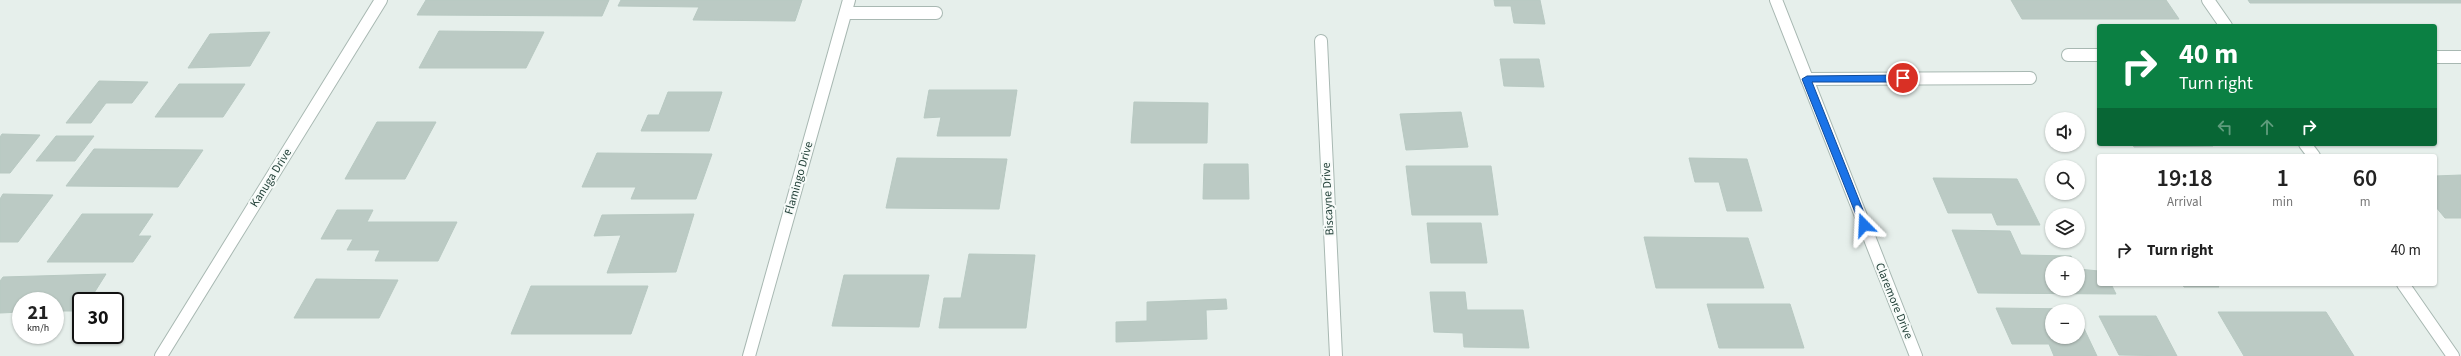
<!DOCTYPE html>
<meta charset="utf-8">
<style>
body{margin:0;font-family:"Source Sans 3",sans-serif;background:#f2f2f2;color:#222;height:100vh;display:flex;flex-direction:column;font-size:15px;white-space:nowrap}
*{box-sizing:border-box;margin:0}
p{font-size:13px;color:#767676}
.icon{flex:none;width:22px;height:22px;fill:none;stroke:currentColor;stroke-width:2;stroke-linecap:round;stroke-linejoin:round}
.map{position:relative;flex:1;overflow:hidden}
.drawer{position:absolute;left:2097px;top:154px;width:340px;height:132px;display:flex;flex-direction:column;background:#fff;border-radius:4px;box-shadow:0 1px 3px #0004}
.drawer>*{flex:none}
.banner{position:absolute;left:2097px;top:24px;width:340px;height:122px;border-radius:4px;box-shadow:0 1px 3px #0004;background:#0b8043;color:#fff;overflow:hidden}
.buttons{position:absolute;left:2045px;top:112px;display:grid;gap:8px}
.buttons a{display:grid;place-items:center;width:40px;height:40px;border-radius:50%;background:#fff;box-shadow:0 1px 3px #0004;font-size:20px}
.speed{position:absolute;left:12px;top:292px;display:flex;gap:8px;font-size:20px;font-weight:700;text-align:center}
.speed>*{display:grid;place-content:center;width:52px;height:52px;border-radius:50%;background:#fff;box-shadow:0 1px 3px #0004;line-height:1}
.speed small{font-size:10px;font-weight:400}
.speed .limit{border:2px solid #111;border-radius:6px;background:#fff;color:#111}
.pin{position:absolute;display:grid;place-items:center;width:34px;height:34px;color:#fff;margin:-17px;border:2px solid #fff;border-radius:50%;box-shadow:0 1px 4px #0007}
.me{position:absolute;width:44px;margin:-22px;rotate:339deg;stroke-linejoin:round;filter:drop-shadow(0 0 3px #0008)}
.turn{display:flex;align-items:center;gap:14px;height:84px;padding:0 16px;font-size:18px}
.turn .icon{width:52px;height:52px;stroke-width:2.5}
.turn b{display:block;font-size:28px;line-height:34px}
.lanes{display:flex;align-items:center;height:38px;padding:0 16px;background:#0003;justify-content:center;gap:20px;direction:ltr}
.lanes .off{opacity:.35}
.eta{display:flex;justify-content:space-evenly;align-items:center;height:68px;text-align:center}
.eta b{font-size:24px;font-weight:600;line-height:28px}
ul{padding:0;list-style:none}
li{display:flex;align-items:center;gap:12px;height:56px;padding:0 16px}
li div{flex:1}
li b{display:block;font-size:15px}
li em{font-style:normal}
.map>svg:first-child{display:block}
</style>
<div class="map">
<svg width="2461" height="356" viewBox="0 0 2461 356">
<rect width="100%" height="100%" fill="#e6efeb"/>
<path fill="#bbcac4" stroke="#b8c9c2" d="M426,0H609L602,16L417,15Z
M621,0H802L795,21L693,20L699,7L618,6Z
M1494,0H1540L1545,24L1514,23L1511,6H1495Z
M2011,0H2166L2179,19H2022Z
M2248,0H2461V3H2250Z
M439,31L544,32L526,68H419Z
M270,32L250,66L188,68L210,34Z
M1500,59H1539L1544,87L1504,86Z
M99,81L148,82L132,103H106L91,123H66Z
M179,84H245L223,117H155Z
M929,90H1017L1010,136H937L941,117L924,118Z
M668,92H722L709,131H641L648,115H659Z
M1134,102L1208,103L1207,143H1131Z
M1461,112L1468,147L1406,150L1400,114Z
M377,122H436L405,179H345Z
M2,134L40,135L10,173H0V137Z
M56,136H94L75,161H36Z
M2132,144H2212L2213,146L2134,147Z
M94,149L203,150L178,187L66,186Z
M597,153L712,154L696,199H631L636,187H582Z
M897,158L1007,159L999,209L886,208Z
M1689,158L1747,159L1762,211H1727L1719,182H1695Z
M1204,164H1248L1249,199H1203Z
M1406,166H1491L1498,215H1412Z
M2461,175V218H2445L2435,206V176Z
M1933,178L2017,179L2040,225H1997L1992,213H1948Z
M3,194L53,195L18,242H0V199Z
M337,210H373L367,222H457L438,261H375L380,250H347L353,239H321Z
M82,214H153L138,236H151L133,262H47Z
M694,214L676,272L607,273L621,235L594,236L602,215Z
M1427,223H1481L1487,263H1431Z
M1952,230L2010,231L2021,255L2071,256L2075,263H2052V289H2078V269L2099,271V284H2111L2116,294L1978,293Z
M1644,237L1748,238L1764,288H1656Z
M969,254L1035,255L1026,328H939L944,298H961Z
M106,274L89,301H81V311H55V301H21V312L0,313V281L3,277Z
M844,275H929L919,327L832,326Z
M316,279L398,280L379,318H294Z
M2182,284H2217L2219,287H2184Z
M531,286H648L631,334H511Z
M1430,292H1465L1467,310H1523L1529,348L1464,347L1463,333L1434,332Z
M1226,299L1227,309L1206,310L1207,339L1116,342V322L1147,321V302Z
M1707,304H1790L1804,348H1719Z
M1996,308L2074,309L2076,311H2052V337H2078V316L2097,356H2054L2049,344H2012Z
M2218,312H2326L2354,356H2244Z
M2099,316H2156L2177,356L2119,355Z"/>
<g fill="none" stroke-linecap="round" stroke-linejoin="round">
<defs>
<path id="service" d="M846,13H936
M2068,55H2099
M1807,79L2030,78"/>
<path id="minor" d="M1776,0L1916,356
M2208,0L2226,26
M1321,41L1336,356
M2435,57H2461
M2305,144L2314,156
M2403,284L2453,356
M161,356L381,0
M749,356L849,0"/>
</defs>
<use href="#service" stroke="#a8b8b2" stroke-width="14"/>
<use href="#minor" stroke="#a8b8b2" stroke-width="14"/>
<use href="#service" stroke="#fff" stroke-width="12"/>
<use href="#minor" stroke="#fff" stroke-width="12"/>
</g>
<path fill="#1a73e8" stroke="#114b97" d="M1903,75L1908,78L1903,82H1812L1869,225L1864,228L1860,225L1802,79L1807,76Z"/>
<g text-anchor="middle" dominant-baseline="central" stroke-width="4" stroke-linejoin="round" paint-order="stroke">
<g font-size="12" fill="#24423a" stroke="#f7fbf9">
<text transform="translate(271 178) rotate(-58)">Kanuga Drive</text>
<text transform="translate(799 178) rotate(-74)">Flamingo Drive</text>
<text transform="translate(1328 199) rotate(-93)">Biscayne Drive</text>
<text transform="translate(1894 301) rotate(68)">Claremore Drive</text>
</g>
</g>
</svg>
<div class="buttons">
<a><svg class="icon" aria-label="sound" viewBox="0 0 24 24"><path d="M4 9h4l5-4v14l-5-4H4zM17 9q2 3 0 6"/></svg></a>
<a><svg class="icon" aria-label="search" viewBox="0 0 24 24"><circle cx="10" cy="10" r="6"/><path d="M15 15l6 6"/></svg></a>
<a><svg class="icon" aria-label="layers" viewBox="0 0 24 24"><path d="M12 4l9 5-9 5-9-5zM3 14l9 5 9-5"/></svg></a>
<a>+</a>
<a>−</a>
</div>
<div class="speed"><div>21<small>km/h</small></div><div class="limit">30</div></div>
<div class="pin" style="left:1903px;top:78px;background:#d93025"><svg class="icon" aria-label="arrive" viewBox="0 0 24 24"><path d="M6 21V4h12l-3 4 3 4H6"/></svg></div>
<svg class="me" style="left:1864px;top:225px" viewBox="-20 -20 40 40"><path d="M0-17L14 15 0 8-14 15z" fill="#1a73e8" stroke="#fff" stroke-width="4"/></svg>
<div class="banner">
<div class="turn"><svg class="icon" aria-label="right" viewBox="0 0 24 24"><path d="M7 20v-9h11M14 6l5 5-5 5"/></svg><div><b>40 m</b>Turn right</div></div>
<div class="lanes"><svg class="icon off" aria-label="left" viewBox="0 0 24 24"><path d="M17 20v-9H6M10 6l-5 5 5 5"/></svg><svg class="icon off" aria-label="ahead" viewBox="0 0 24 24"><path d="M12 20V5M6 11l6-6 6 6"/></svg><svg class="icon" aria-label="right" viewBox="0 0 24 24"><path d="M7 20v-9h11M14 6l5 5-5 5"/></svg></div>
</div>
<section class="drawer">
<div class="eta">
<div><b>19:18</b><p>Arrival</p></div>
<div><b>1</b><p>min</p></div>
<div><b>60</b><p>m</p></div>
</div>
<ul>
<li><svg class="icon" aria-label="right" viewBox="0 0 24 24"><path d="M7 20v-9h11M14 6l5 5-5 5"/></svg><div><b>Turn right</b></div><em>40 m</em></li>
</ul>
</section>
</div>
